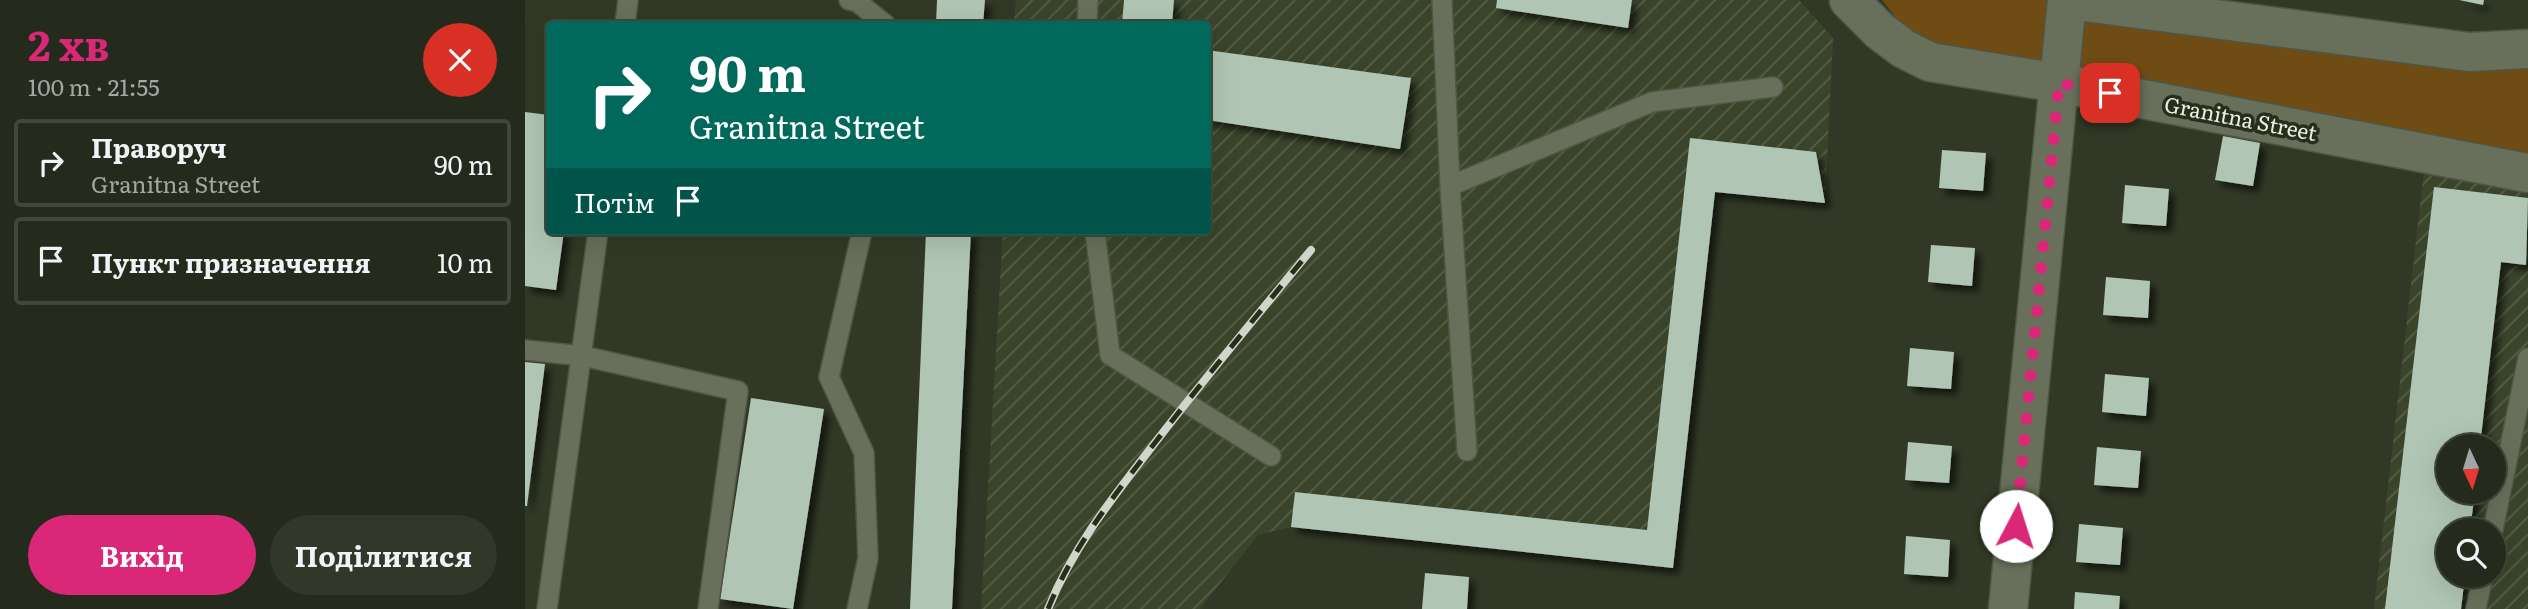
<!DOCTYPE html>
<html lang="uk">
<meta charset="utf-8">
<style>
body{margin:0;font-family:Literata,serif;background:#313729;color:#f1f3f6;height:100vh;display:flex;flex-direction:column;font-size:26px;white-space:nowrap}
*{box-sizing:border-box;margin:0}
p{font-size:23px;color:#a3a7a3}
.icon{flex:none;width:38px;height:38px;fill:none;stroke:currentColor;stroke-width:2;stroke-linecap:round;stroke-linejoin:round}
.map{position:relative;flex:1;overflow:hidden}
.drawer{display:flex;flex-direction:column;background:#252b1c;width:525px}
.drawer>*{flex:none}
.guide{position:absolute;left:21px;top:21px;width:665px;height:214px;border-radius:7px;box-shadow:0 7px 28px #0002,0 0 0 2px #42473b;background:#00695c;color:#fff;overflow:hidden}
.needle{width:46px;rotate:176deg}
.buttons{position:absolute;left:1911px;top:434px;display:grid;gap:14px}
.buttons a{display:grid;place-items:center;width:70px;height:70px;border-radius:50%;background:#252b1c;box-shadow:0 7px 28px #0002,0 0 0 2px #42473b;font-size:35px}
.pin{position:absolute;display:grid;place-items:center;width:60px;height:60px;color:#fff;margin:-30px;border-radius:14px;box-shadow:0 4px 10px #0006}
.me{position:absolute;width:77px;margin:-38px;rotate:5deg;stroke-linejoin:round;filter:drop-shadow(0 0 5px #0008)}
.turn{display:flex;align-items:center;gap:24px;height:147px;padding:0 28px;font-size:32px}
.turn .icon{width:91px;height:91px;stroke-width:2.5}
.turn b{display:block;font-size:49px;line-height:60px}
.then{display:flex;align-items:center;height:66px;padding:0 28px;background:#0003;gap:14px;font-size:26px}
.round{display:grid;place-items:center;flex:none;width:74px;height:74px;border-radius:37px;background:#313729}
.overview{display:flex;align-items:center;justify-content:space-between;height:119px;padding:0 28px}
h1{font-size:42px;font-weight:700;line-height:52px;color:#db2777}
.primary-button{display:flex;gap:14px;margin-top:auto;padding:14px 28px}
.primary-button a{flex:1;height:80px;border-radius:42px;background:#db2777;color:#fff;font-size:28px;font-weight:700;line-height:80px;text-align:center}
.primary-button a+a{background:#313729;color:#f1f3f6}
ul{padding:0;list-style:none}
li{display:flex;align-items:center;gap:21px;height:88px;margin:0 14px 10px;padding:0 14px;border:4px solid #42473b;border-radius:7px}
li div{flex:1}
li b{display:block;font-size:26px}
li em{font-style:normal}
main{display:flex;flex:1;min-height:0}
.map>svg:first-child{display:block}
</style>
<main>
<section class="drawer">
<div class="overview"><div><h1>2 хв</h1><p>100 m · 21:55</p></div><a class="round" style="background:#d93025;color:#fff"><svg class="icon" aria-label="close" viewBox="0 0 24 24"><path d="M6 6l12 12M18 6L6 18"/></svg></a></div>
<ul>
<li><svg class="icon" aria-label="right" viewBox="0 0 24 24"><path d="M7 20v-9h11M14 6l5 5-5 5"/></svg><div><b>Праворуч</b><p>Granitna Street</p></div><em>90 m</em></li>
<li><svg class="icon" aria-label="arrive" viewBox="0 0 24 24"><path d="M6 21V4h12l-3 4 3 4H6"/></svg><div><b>Пункт призначення</b></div><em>10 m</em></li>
</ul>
<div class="primary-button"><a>Вихід</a><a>Поділитися</a></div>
</section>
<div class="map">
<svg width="2003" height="609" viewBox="0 0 2003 609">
<defs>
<pattern id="industrial-furrows" width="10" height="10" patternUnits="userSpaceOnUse" patternTransform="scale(1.75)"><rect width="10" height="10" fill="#3a442a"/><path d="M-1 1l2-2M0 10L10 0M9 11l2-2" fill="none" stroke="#565f49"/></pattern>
<filter id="shadow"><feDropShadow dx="6" dy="6" stdDeviation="3.5" flood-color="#0009"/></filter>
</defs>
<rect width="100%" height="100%" fill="#313926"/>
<path fill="url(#industrial-furrows)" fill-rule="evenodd" d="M491,0H1274L1308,38L1300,203L1190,192L1148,568L766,527L733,535L675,609H456L478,231H682V24H489Z
M1901,153L2003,173V609H1849ZM1923,446H1969V492H1923ZM1923,530H1969V576H1923Z"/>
<path fill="#6f4c13" d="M1357,0H1544L2003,49V173L1405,62Z"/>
<path fill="#b0c5b4" filter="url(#shadow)" d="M412,0H460L458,24H411Z
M599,0H649L647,24H597Z
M972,0H1107L1103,28L971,8Z
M1934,0H1959L1958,5Z
M682,50L886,78L875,149L682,120Z
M0,112L24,115V231H39L31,290L0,286Z
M1698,136L1735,143L1728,186L1690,180Z
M1165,138L1291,152L1300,203L1190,192L1148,568L766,527L770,492L1122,530Z
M1417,150L1461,153L1458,191L1414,188Z
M1600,185L1644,189L1641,226L1597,223Z
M1909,187L2003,198L2001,265L1976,262L1955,446H1923V492H1950L1945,530H1923V576H1940L1936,609H1860Z
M401,231H446L427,609H385Z
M1406,245L1450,248L1447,286L1403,282Z
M1581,277L1625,281L1623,318L1578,315Z
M1385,348L1429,352L1426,389L1382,386Z
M0,362L20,364L2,506H0Z
M1580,374L1624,378L1621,416L1577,412Z
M226,398L299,409L268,609L195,599Z
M1383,442L1427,446L1424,483L1380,480Z
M1572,447L1616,451L1613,488L1569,485Z
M1554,524L1598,528L1595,565L1551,562Z
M1381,536L1425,540L1423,577L1379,574Z
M900,573L944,577L942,609H897Z
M1550,592L1595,596L1594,609H1549Z"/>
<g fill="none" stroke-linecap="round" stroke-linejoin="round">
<defs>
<path id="service" d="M324,0L331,1L360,24
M917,0L925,186L1127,102L1248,87
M100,24L103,0
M562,24L563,0
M925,186L942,451
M570,231L585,355L746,456
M0,350L58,356L213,391L183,609
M1968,530L2003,358
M22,609L73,231
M332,609L343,558L339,453L304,377L337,231
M1951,609L1958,576"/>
<path id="minor" d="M1324,0L1355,31L1379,49L1405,62L1534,83L2003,173
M1544,0L1944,52L2003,49
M1483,609L1542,0"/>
</defs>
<use href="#service" stroke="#4f5645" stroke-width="22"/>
<use href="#minor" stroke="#4f5645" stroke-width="41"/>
<use href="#service" stroke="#68705b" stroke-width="19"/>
<use href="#minor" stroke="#68705b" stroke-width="38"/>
<defs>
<path id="rail" d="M523,609C548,547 588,497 629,444C680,378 733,314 786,250"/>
</defs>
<use href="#rail" stroke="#d0d6c9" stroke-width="8"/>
<use href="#rail" stroke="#272f1c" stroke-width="5" stroke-dasharray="16" stroke-linecap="butt"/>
</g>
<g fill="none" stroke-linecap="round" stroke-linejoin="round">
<path stroke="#db2777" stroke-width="12" stroke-dasharray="0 21.6" d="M1491,526L1534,83L1585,93"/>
</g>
<g text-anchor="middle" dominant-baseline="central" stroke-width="7" stroke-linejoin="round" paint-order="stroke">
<g font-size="21" fill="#e9eee2" stroke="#272f1c">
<text transform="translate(1716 117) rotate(11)">Granitna Street</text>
</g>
</g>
</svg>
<div class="buttons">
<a><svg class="needle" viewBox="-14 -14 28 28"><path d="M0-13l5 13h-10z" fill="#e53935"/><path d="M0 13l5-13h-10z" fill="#a3a7a3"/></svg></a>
<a><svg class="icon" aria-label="search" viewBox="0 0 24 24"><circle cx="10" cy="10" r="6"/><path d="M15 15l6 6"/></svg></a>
</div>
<div class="pin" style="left:1585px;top:93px;background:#d93025"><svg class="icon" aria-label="arrive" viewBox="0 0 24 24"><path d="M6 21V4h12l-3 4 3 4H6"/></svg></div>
<svg class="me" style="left:1491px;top:526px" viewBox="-20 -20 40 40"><circle r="19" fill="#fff"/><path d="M0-13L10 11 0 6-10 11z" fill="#db2777"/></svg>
<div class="guide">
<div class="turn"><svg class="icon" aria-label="right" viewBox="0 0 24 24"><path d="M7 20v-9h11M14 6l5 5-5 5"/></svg><div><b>90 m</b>Granitna Street</div></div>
<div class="then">Потім<svg class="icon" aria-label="arrive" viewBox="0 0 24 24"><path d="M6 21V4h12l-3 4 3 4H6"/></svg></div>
</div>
</div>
</main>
